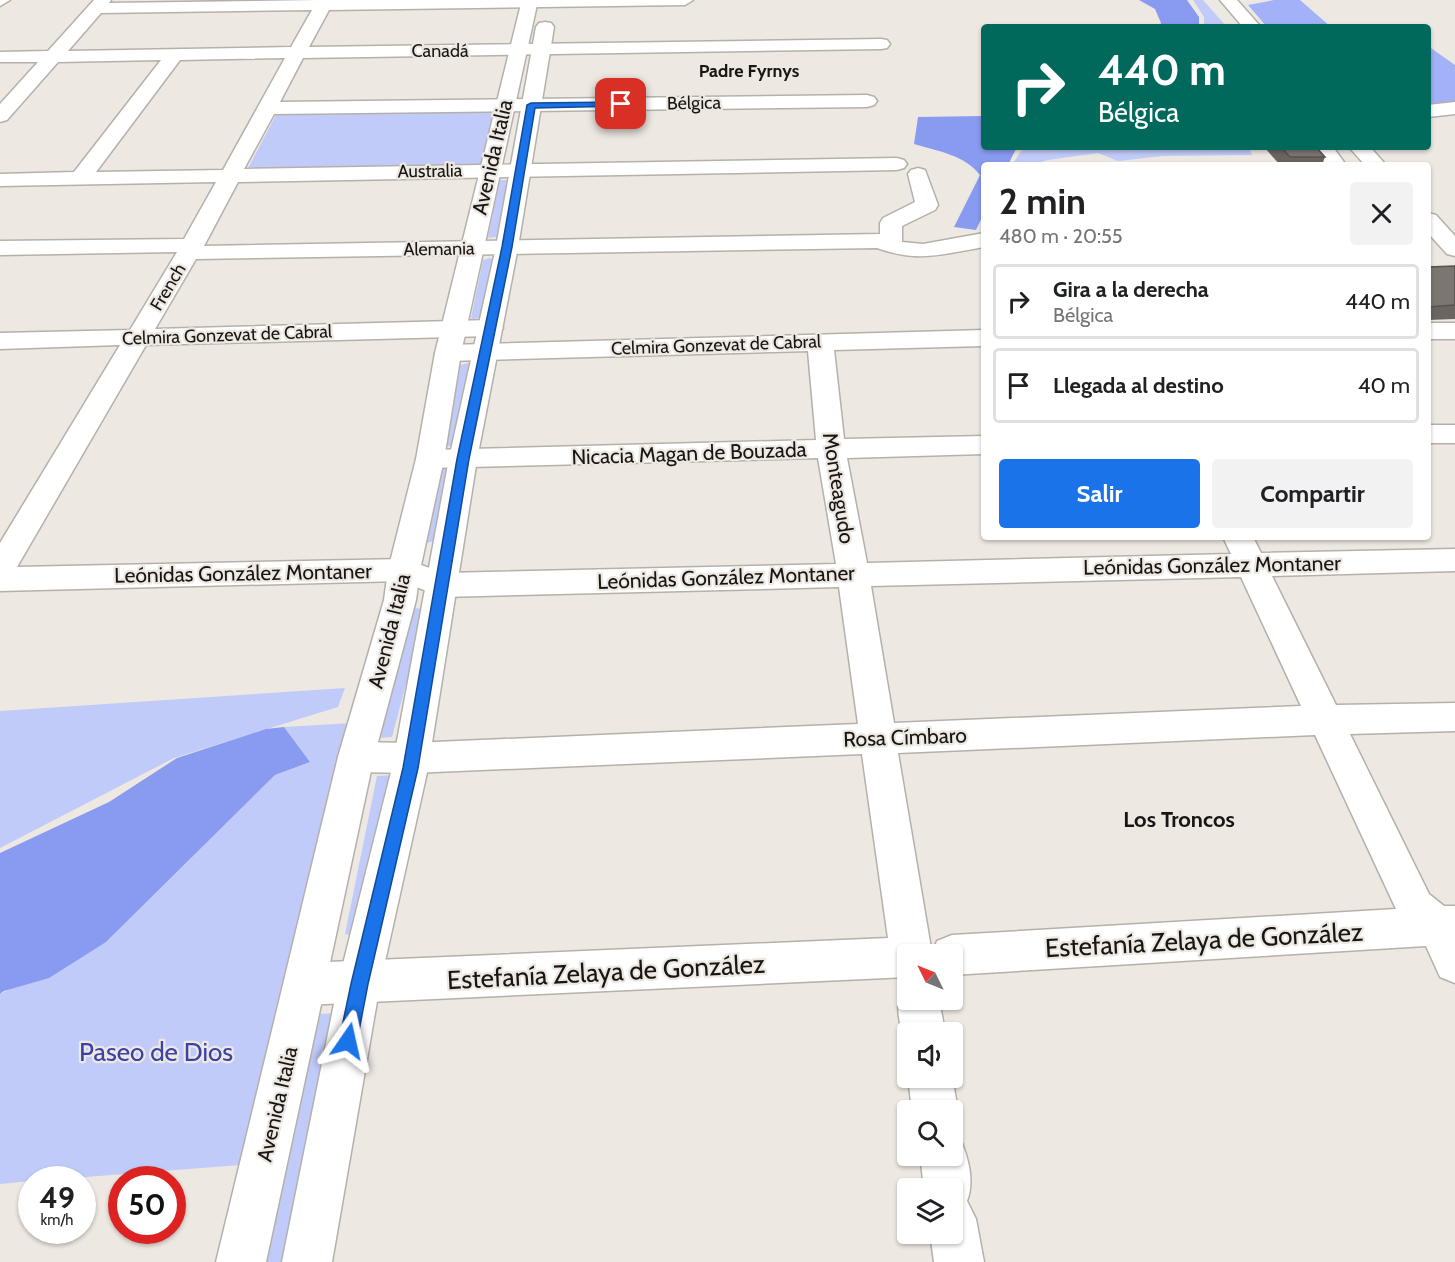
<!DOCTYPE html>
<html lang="es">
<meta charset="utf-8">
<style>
body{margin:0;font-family:Cabin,sans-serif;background:#f2f2f2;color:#202124;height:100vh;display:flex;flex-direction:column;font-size:22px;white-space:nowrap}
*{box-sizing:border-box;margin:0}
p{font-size:20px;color:#757577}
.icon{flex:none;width:33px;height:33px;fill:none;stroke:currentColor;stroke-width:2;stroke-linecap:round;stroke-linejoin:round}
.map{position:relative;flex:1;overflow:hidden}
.sheet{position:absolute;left:981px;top:162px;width:450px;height:378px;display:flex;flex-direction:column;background:#fff;border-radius:6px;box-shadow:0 2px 4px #0004}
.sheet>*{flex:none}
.guide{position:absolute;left:981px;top:24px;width:450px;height:126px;border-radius:6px;box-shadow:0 2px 4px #0004;background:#00695c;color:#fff;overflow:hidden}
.needle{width:39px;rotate:313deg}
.buttons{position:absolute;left:897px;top:944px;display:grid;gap:12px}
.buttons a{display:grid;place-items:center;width:66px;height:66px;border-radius:6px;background:#fff;box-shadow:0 2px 4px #0004;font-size:30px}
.speed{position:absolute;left:18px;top:1166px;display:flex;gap:12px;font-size:30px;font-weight:700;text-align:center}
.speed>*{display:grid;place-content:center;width:78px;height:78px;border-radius:50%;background:#fff;box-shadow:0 2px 4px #0004;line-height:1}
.speed small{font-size:15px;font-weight:400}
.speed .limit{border:9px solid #d22;background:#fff;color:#111}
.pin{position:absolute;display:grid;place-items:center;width:51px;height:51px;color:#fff;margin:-26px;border-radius:12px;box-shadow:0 3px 9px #0006}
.me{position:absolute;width:66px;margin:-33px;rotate:11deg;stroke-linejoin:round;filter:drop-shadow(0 0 4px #0008)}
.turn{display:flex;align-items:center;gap:21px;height:126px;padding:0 18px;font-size:27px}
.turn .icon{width:78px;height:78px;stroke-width:2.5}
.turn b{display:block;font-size:42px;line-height:51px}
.round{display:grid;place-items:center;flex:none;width:63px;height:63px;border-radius:6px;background:#f2f2f2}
.head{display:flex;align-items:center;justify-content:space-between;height:102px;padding:0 18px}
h1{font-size:36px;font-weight:800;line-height:45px}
.action{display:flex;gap:12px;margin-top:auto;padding:12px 18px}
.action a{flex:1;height:69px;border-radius:6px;background:#1a73e8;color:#fff;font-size:24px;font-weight:800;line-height:69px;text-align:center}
.action a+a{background:#f2f2f2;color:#202124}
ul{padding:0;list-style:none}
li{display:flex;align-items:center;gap:18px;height:75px;margin:0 12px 9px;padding:0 6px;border:3px solid #e0e0e0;border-radius:6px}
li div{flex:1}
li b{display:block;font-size:22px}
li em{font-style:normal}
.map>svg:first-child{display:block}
</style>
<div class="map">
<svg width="1455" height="1262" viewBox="0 0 1455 1262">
<rect width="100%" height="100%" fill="#eee8e2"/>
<path fill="#c0cbf9" d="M1193,0H1203L1227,27H1204V17Z
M496,109L482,165L247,170L277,113Z
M1029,147H1249L1252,155L1163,156L1118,161L1098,153L1048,160L1030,165H1012L1021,151Z
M500,180H509L499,236L490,238L488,237Z
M490,258L493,260L483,317L473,319L471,318L483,260Z
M469,363L471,365L454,447L443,445L460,365Z
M448,466L438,540L426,543L424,541L441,468Z
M412,608L426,609L392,737L378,738Z
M345,688L338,707L174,758L0,848V711Z
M352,723L253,1164L60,1179H32L31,1181L0,1184V994L106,942L275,775L310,762L284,727Z
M393,775L359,937L345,934L377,776Z
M340,1013L286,1262H264L317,1014Z"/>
<path fill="#a2b1f8" d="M1274,0H1300L1331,27H1267L1248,5Z
M1428,46L1455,65V102L1428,104Z"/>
<path fill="#899af1" d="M1139,0H1187L1199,17V27H1159L1161,23L1155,9Z
M984,116V147H1020L1016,149L1008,165H984V213L976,230L954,227L980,175C965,155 937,151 914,144L918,117Z
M284,727L310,762L275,775L106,942L49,978L4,991L0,994V853L109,802L177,758L266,729Z"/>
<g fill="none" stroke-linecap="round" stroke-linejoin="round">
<defs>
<path id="minor" d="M0,0H10L0,6Z
M94,0H111L109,3L318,0H693L685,5L329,10L309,47L881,39L887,40L890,44L887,48L881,49L303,58L280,102L867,95L874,97L877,101L874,105L867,107L274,114L244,169L897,158L904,160L907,164L904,168L897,170L238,182L204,246L880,234V223L883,218L915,202L908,174L911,170L918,168L925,170L938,205L935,210L902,226V242L923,244L984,233V247C943,254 918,263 877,248L196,259L155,329L490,320L499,323L503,328L499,333L490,336L146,345L17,567L404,559L444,573L836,564L818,458L430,468L420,466L416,459L420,452L430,450L816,440L808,351L448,361L439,358L435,353L439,348L448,345L984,330V346L834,350L844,439L984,436V454L847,458L867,563L1231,554L1223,537H1253L1261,553L1455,549V571L1272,576L1336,705L1455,703V731L1350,734L1429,894L1444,906H1455V983L1440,977L1426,946L952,975V954H908V977L305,1005L290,999L284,984L290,969L305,963L888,938L862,754L412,773L356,772L343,768L338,757L343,746L356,742L412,743L858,724L839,587L442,597L401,581L0,591V543L120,345L0,349V333L130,330L177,252L0,255V241L184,239L216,182L0,186V174L74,172L161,60L58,62L7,120L0,122V104L38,62H0V52L48,51ZM312,10L291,47L68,51L101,13ZM285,58L223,170L96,172L180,60ZM1241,577L1301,706L894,723L871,586ZM1315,735L1396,909L952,935L937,941L932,954L898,753Z
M1220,0H1237L1261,27H1243Z
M1455,102V114L1428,117V105Z
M1312,147H1333L1346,165H1325Z
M1349,147H1370L1386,165H1365Z
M1428,213L1436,215L1455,236V256L1447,254L1428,233Z
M1428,323H1455V339H1428Z
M1428,425H1455V443H1428Z
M908,982V999H939L945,1032H908V1047C899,1026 894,1006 903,984Z
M908,1077H952L958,1110L952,1123V1110H912Z
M952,1136L960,1138C968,1158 975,1180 967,1201L976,1219L984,1262H934L930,1233H952V1188H924L920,1155H952Z"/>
<path id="major" d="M522,0H538L461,353L444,459L420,570L416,600L374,757L266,1262H216L338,757L384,600L388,570L416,459L435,353Z
M545,22L551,23L554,27L518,247L477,459L428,768L380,984L332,1262H282L338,984L392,768L449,459L496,247L536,27L539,23Z"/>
</defs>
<use href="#minor" stroke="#b5b0aa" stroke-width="3"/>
<use href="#major" stroke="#b5b0aa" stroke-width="3"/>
<use href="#minor" fill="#fff" fill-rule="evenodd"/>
<use href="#major" fill="#fff" fill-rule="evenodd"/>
</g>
<path fill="#6b6561" d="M1264,147H1316L1325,157L1322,165H1280Z
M1455,266V319L1428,320V267Z"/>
<path fill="#7c7671" stroke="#57534f" stroke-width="1.5" d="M1281,147H1316L1325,157H1290Z
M1455,266V305L1428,307V267Z"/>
<path fill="#1a73e8" stroke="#114b97" stroke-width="1.5" d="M621,102L625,104L623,106L535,108L512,247L469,459L418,768L368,984L357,1041L355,1047L348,1050L342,1047L339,1041L351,984L403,768L457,459L502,247L527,105L531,103Z"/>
<g text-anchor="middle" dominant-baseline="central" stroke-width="4.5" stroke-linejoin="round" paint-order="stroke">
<g font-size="18" fill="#181614" stroke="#eee8e2">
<text x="440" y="51">Canadá</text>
<text transform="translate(694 103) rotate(-1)">Bélgica</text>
<text transform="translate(430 171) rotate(-1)">Australia</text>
<text transform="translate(439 249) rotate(-1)">Alemania</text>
<text transform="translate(168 287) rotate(-59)">French</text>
<text transform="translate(227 335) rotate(-2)">Celmira Gonzevat de Cabral</text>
<text transform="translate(716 345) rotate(-2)">Celmira Gonzevat de Cabral</text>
</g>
<g font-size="18" font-weight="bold" fill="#181614" stroke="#eee8e2">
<text x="749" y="71">Padre Fyrnys</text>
</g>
<g font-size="21" fill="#181614" stroke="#eee8e2">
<text transform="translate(492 157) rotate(-77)">Avenida Italia</text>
<text transform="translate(689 453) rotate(-2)">Nicacia Magan de Bouzada</text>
<text transform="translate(839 488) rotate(81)">Monteagudo</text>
<text transform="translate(1212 565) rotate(-1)">Leónidas González Montaner</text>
<text transform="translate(243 573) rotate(-1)">Leónidas González Montaner</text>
<text transform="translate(726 577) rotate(-2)">Leónidas González Montaner</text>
<text transform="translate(389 631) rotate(-76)">Avenida Italia</text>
<text transform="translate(905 737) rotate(-2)">Rosa Címbaro</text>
<text transform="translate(277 1104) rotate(-77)">Avenida Italia</text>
</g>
<g font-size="22" font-weight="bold" fill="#181614" stroke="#eee8e2">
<text x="1179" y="819">Los Troncos</text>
</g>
<g font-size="26" fill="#181614" stroke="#eee8e2">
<text transform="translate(1204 940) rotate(-3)">Estefanía Zelaya de González</text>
<text transform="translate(606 972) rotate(-3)">Estefanía Zelaya de González</text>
</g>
<g font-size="26" fill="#3b43a7" stroke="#eee8e2">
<text x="156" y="1052">Paseo de Dios</text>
</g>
</g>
</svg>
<div class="buttons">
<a><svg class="needle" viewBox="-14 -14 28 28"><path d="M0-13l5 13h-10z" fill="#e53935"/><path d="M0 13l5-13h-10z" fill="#757577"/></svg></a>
<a><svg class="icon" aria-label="sound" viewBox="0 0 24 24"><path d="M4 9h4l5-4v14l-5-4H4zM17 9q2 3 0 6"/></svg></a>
<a><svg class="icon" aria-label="search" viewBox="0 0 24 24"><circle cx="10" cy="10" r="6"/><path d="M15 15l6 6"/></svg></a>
<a><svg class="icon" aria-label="layers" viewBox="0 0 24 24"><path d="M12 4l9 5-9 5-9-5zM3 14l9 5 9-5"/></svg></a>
</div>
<div class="speed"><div>49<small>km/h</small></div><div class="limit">50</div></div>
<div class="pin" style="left:621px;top:104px;background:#d93025"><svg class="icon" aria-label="arrive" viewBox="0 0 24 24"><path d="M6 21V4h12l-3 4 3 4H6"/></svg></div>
<svg class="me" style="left:348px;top:1041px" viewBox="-20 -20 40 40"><path d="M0-17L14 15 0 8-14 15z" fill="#1a73e8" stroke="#fff" stroke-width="4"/></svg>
<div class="guide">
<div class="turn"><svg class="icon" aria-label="right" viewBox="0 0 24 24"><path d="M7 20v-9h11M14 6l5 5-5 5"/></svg><div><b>440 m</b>Bélgica</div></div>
</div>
<section class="sheet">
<div class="head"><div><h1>2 min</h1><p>480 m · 20:55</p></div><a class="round"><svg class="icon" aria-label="close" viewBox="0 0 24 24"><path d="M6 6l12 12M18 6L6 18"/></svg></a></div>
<ul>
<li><svg class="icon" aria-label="right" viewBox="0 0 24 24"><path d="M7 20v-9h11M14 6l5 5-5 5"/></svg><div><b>Gira a la derecha</b><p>Bélgica</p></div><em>440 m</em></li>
<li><svg class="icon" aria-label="arrive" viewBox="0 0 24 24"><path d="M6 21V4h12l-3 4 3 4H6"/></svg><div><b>Llegada al destino</b></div><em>40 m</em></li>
</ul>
<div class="action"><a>Salir</a><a>Compartir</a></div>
</section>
</div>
